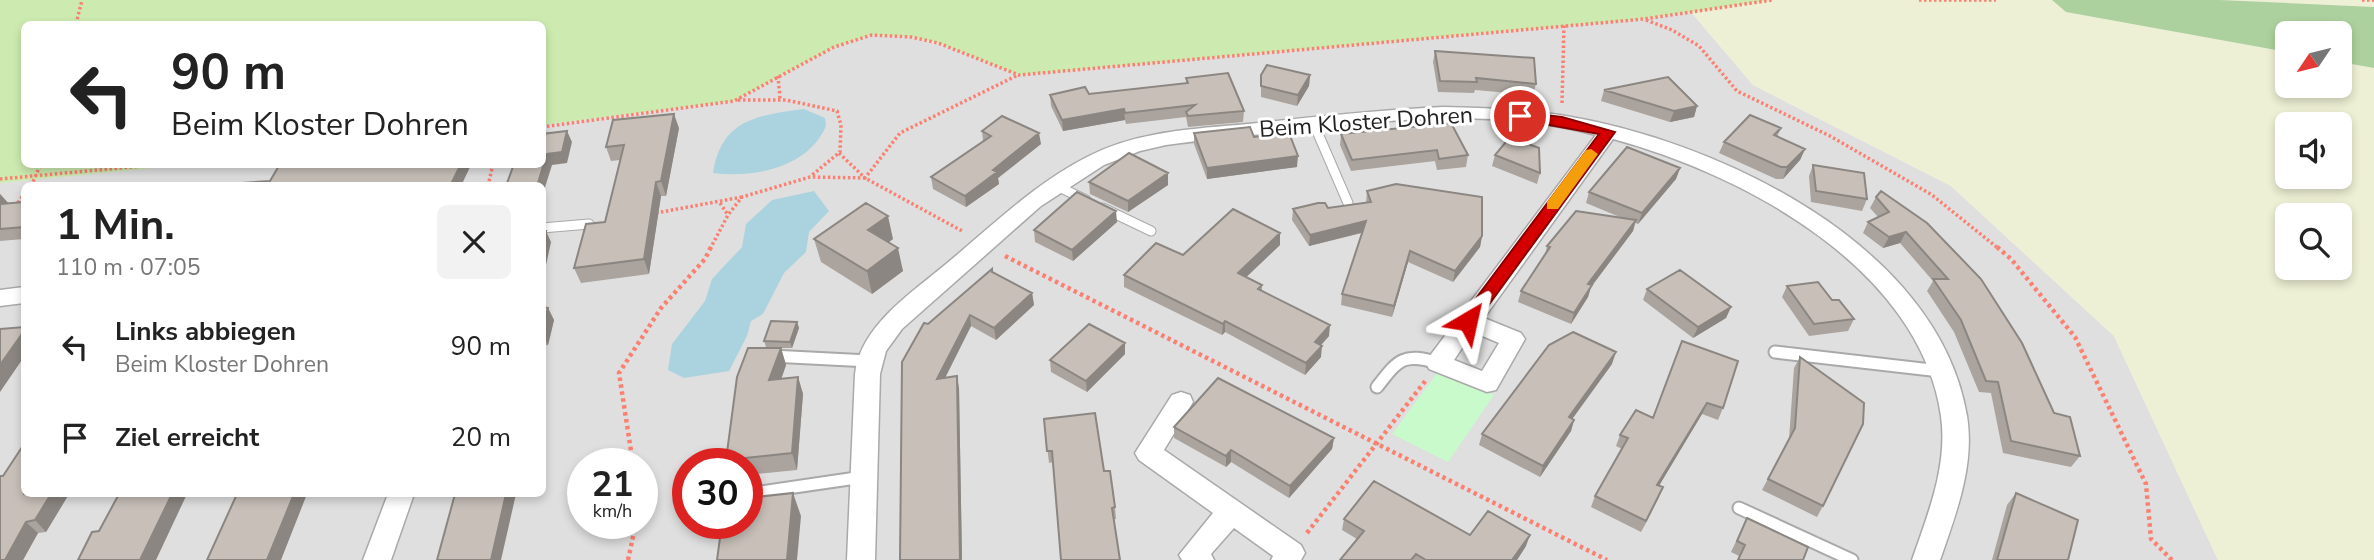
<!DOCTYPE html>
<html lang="de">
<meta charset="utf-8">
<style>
body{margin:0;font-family:"Nunito Sans",sans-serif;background:#f2f2f2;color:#222;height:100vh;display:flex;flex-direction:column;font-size:26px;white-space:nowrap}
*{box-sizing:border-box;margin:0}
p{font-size:23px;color:#767676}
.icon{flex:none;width:38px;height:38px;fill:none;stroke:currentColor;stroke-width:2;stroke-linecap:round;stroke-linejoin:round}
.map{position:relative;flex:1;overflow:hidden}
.side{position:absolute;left:21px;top:182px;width:525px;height:315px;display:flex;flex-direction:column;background:#fff;border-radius:10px;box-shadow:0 4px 10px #0003}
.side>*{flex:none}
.banner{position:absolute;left:21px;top:21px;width:525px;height:147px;border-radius:10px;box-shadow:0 4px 10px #0003;background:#fff;color:#222;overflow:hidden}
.needle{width:46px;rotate:235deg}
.tools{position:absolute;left:2275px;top:21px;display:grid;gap:14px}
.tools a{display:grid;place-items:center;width:77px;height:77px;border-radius:10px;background:#fff;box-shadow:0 4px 10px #0003;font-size:35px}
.speed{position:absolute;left:567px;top:448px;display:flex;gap:14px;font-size:35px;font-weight:700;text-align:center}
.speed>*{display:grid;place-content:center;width:91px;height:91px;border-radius:50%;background:#fff;box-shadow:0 4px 10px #0003;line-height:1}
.speed small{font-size:18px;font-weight:400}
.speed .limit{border:10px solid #d22;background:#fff;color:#111}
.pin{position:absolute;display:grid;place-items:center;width:60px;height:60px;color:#fff;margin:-30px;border:4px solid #fff;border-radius:50%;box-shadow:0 2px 7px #0007}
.me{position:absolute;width:77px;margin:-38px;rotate:36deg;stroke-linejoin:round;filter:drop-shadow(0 0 5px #0008)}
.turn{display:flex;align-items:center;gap:24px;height:147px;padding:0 35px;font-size:32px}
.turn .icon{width:91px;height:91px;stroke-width:2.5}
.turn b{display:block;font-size:49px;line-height:60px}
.round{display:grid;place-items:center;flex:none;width:74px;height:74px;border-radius:10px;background:#f2f2f2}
.summary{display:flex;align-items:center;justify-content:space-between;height:119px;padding:0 35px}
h1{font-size:42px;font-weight:700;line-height:52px}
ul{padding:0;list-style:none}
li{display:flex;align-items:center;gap:21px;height:91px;padding:0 35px}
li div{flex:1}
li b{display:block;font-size:26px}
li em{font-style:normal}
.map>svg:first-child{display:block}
</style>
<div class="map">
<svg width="2374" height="560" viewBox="0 0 2374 560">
<rect width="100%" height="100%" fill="#f2efe9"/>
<path fill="#e0dfdf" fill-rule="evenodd" d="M1691,12L1753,85L1951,186L2114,336L2218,560H0V183L183,164H542L543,125L734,101L834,47L872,35L911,37L966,52L1564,24L1644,19ZM24,186H542V494H24ZM583,464H642V523H583ZM688,464H747V523H688Z"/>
<path fill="#eef0d5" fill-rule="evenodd" d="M1772,0H2052L2066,12L2287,52V86H2340V62L2374,68V560H2218L2114,336L1951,186L1753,85L1691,12ZM2287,124H2340V177H2287ZM2287,215H2340V268H2287Z
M2220,0H2374V7Z"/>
<path fill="#cdebb0" d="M0,0H1772L1644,19L1019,75L938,43L911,37L872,35L834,47L734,101L543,125L542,24H24V164L183,165L0,183Z"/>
<path fill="#add19e" d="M2052,0H2220L2374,7V68L2340,62V33H2287V52L2066,12Z"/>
<path fill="#c8facc" d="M1440,369L1494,395L1448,462L1392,434Z"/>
<path fill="#aad3df" d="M804,109L825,118L826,126C808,168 754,178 713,173C721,119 758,115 804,109Z
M814,191L829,211L809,232L806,252L784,273L763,314L751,321L747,336L729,371L684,378L668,370L672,344L705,301L712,279L742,247L746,224L772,200Z"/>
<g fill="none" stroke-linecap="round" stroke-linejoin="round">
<defs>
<path id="lane-far1" d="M1313,122L1348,203
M1057,186L1086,200
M1103,208L1151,231
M542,228L589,224"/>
<path id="lane" d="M1775,352L1940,371
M771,356L869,361
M1377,387C1398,360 1403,352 1438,363
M747,494L863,477
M1739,508L1852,560"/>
<path id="street" d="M1443,107C1482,108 1521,109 1560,115C1714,139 1938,243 1967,416C1975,465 1956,514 1940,560H1912C1928,514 1948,465 1941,416C1920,268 1743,174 1613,139L1484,318L1521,333L1525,339L1496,390L1487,392L1429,369L1426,363L1429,357L1596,135C1491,106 1378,121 1272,133C1237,137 1201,140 1166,145L1140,151L1104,165L1041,206L902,329L886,351L880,374L875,560H847L855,374C860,328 907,296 940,269C988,230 1032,185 1087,157C1137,131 1193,129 1248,124C1313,117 1378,110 1443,107ZM1473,332L1499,343L1482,371L1454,360Z
M24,287V303L0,306V290Z
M1181,392L1190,395L1193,402L1164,450L1301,545L1305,553L1301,560H1271L1273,556L1234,528L1211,554L1214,560H1182L1179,555L1213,513L1139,460L1135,453L1172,395Z
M388,494H414L391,560H363Z"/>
</defs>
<use href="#lane-far1" stroke="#a9a9a9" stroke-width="11"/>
<use href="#lane" stroke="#a9a9a9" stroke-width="15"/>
<use href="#street" stroke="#a9a9a9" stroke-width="3"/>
<path stroke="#fa8072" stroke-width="3.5" stroke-dasharray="2.5 2.5" stroke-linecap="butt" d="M1919,0H1996
M2362,0H2374
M1646,20L1672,30L1699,46L1737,91L1830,136L1932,195L1999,249
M76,24L82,0
M778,76L780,99
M738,100H786L837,111L841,125L840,152L811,176
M1562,103L1564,24
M542,127L734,101L834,47L872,35L911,37L938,43L1019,75L1644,19L1772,0
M839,153L865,178L900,133L1018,75
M0,179L164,164
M31,186L41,164
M488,186L493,164
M720,203L728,215
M15,207L24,194
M656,213L742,197
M710,249L728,215L742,197L810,177L865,178L964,232"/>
<path stroke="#fa8072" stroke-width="4.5" stroke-dasharray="3.5 3.5" stroke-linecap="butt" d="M1997,247L2011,259L2075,337L2146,484L2151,539L2172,560
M1005,256L1607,560
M633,464L619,373L661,308L705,259L711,247
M1307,533L1426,380
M628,560L636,523"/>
<use href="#lane-far1" stroke="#fff" stroke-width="9"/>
<use href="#lane" stroke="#fff" stroke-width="11"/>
<use href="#street" fill="#fff" fill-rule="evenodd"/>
</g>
<path fill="#aba49e" d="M1435,51L1536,84L1533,95L1475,90L1474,93L1438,92L1433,62Z
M1261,75H1310L1309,86L1297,106L1261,97Z
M1186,78L1244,111L1243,122L1188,127L1186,117L1126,124L1125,120L1063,131L1051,106L1050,95L1089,94L1186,84Z
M1604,90L1697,106L1694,117L1670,122L1601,101Z
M679,128L666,196H661L649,274L581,283L574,268L605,222L620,160L611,161L606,147Z
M1781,128L1777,137L1805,149L1800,160L1783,179H1776L1719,153L1724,142Z
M982,131L1041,144L998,178L999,184L966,207L933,189L931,177L983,141Z
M1194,133L1254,137L1297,167L1207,179L1194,144Z
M1341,134L1468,155L1466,167L1437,170L1435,161L1351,171L1340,145Z
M1495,155L1540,173L1537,184L1492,166Z
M1813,165L1867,199L1862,211L1811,202L1809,176Z
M1680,168L1676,179L1638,224L1635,223L1633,231L1591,287L1588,297L1571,324L1518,302L1521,291L1545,255L1547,246L1622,218L1586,203L1589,192Z
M1089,182L1168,185L1128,212L1090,194Z
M1367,191L1482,236L1480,247L1453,282L1408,262L1392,317L1341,305L1342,294L1362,233L1309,246L1292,220L1293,209L1328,208L1366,203Z
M1881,191L2054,413L2080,456L2071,467L2003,453L1991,393L1979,392L1954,332L1927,291L1933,281L1900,243L1883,248L1863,233L1868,222L1878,217L1870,208L1876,197Z
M0,194L8,203L24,202V239L0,241Z
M1117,222L1073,261L1035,242L1034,230Z
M1280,233V245L1246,277L1262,285V291L1329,336L1321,345V357L1305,375L1225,332L1222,335L1124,287V275L1183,255Z
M814,239H893L889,242L903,271L872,294L821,262Z
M992,272L1032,293L1034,305L996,340L971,326L945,378L959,388L962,560L928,324Z
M1787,286L1832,300L1854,319L1848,331L1809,336L1782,297Z
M1647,289L1731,307L1726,318L1693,338L1643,300Z
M542,307L548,308L554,320L548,345L542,346Z
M797,322L799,328L792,348H781L786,365L781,379L798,377L803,394L797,470L747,475V464H727L726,460L780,348L766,347L764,341Z
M1682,341L1723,408L1718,420L1702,414L1659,485L1663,487L1641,532L1591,507L1595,496L1622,449L1616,446L1620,435L1653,418Z
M1125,343V354L1087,392L1051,372L1050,360Z
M1800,357L1823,506L1817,517L1762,490L1789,439L1794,368Z
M1612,364L1572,419L1574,420L1571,431L1540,477L1479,445L1482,434Z
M1044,419L1115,507L1116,519H1114L1053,462L1049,463Z
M1174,427L1334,438L1332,449L1289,498L1231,462L1226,467L1174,438Z
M3,476L24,494H69L46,532L38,533L23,560Z
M2016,493L2068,560H1992L2007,505Z
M1747,518L1803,560H1737L1739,556L1731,552Z
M1344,519L1470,535L1526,546L1517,560H1340L1357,539L1342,530Z"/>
<path fill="#8b8681" d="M1310,75L1309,86L1297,106L1298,95Z
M1697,106L1694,117L1670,122L1674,111Z
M1124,109L1125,120L1063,131L1062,120Z
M674,114L679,128L666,196L661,181Z
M567,131L572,142L567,163L552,165L542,197V186H537L547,154Z
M1039,133L1041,144L998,178L999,184L966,207L965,196L993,170Z
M1805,149L1800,160L1783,179L1787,167Z
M1298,156L1297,167L1207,179V168Z
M461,164L471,165L461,186H450Z
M1680,168L1676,179L1638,224L1642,213Z
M1168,173V185L1128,212V201Z
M656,182L661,196L649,274L644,259Z
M0,194L10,205L0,213Z
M1116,211L1117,222L1073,261L1072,250Z
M888,216L893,239L874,253L868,230Z
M1636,220L1633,231L1591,287L1588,297L1571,324L1574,313L1588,284Z
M1366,221L1364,232L1309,246L1310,235Z
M546,231L551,242L542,284V246Z
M1906,232L1900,243L1883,248L1889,237Z
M1280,233V245L1238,285V273Z
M1482,236L1480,247L1453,282L1455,271Z
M898,248L903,271L872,294L867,271Z
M1410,251L1408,262L1392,317L1394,306Z
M1032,293L1034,305L996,340L994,328Z
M1731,307L1726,318L1693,338L1698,327Z
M548,308L554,320L548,345L542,332Z
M970,315L971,326L939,390L937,379Z
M1225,321V332L1222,335L1223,324Z
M797,322L799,328L792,348L790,342Z
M1330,325L1329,336L1314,353L1315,342Z
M24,331V357L0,392V365Z
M1125,343V354L1087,392L1086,381Z
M1322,346L1321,357L1305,375L1306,363Z
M781,348L786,365L775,397L769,380Z
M1616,352L1612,364L1565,429L1569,417Z
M957,376L959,388L962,560H960Z
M798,377L803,394L797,470L792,453Z
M1707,403L1702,414L1653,496L1657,485Z
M1574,420L1571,431L1540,477L1543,466Z
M1334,438L1332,449L1289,498L1290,486Z
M1231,450V462L1226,467V456Z
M1663,487L1658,499L1641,532L1646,521Z
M793,493L801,516L797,560H787Z
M51,494H69L46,532L35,520Z
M172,494H187L156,560H140Z
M294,494H307L281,560H267Z
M506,494H516L501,560H491Z
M26,522L38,533L23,560H5Z
M1530,535L1526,546L1517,560H1512Z"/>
<path fill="#c7bfb8" stroke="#8b8681" stroke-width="2" d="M1435,51L1534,58L1536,84L1476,78L1477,82L1440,81Z
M1267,65L1310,75L1298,95L1261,86V75Z
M1228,73L1244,111L1188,116L1186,112L1195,105L1125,113L1124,109L1062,120L1050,95L1085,87L1089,94L1188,83L1186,78Z
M1668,77L1697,106L1674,111L1604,90Z
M674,114L661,181L656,182L644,259L574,268L586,224L605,222L624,145L606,147L613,120Z
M1750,115L1781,128L1774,135L1805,149L1787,167H1781L1724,142Z
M1002,116L1039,133L993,170L997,172L965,196L931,177L991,136L982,131Z
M1451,123L1468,155L1439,159L1437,150L1352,160L1341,134Z
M1250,127L1254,137L1289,133L1298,156L1207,168L1194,133Z
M567,131L562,152L547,154L537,186H506L514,164H542V134Z
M1510,137L1539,148L1540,173L1495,155Z
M1627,147L1680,168L1642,213L1589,192Z
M1129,153L1168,173L1128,201L1089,182Z
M280,164H314L313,166L330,164H461L450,186H198L270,181Z
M1813,165L1864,173L1867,199L1816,191Z
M1396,184L1482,197V236L1455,271L1410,251L1394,306L1342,294L1366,221L1310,235L1293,209L1318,203H1325L1328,208L1371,202L1367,191Z
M1881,191L1927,223L1981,279L2022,343L2054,413L2070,417L2080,456L2011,441L1998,382L1986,381L1961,320L1933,279H1948L1906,232L1889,237L1868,222L1889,212L1876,197Z
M1077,192L1116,211L1072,250L1034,230Z
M24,202V227L0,229V204Z
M866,203L888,216L868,230L898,248L867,271L814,239Z
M1233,209L1280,233L1238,273L1262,285L1258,289L1330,325L1315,342L1322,346L1306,363L1225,321L1223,324L1124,275L1156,243L1183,255Z
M1576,211L1636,220L1588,284L1592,285L1574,313L1521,291L1550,247L1547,246Z
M542,231H546L542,246Z
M992,269V272L1032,293L994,328L970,315L937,379L957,376L960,560H900L902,362L924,323L928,324Z
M1680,270L1731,307L1698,327L1647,289Z
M1818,282L1832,300H1839L1854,319L1814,324L1787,286Z
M542,307L548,308L542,332Z
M771,321L797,322L790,342L764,341Z
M1089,324L1125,343L1086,381L1050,360Z
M24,327V331L0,365V329Z
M1573,332L1616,352L1569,417L1574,420L1543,466L1482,434L1549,345Z
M1682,341L1738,361L1723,408L1707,403L1657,485L1663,487L1646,521L1595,496L1628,438L1620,435L1636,410L1653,418Z
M748,348H781L769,380L798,377L792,453L726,460L737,377Z
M1800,357L1864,403L1863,424L1823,506L1768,479L1795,428Z
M1218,378L1334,438L1290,486L1231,450L1226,456L1174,427Z
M1095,413L1104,471H1110L1115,507L1112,508L1120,560H1061L1052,451H1047L1044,419Z
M24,444V494H51L35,520L26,522L5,560H0V476H3Z
M1374,481L1470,535L1488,511L1530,535L1512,560H1426L1416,554L1411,560H1340L1364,531L1344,519Z
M793,493L787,560H717L722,523H747V498Z
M2016,493L2078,520L2068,560H1997Z
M119,494H172L140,560H78L92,532L99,531Z
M237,494H294L267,560H207Z
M455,494H506L491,560H437Z
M1747,518L1808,547L1803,560H1738L1745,545L1737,541Z"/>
<path fill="#d40000" stroke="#8a0000" stroke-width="2" d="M1520,112L1562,117L1615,132L1474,325H1462V317L1599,134L1515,119V113Z"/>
<path fill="#f59e0b" d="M1591,149L1598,154L1558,209H1547V202L1586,150Z"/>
<g text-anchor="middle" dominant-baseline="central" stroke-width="6" stroke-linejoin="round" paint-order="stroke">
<g font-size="23" fill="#222" stroke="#fff">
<text transform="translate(1366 122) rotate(-4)">Beim Kloster Dohren</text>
</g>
</g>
</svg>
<div class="tools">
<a><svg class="needle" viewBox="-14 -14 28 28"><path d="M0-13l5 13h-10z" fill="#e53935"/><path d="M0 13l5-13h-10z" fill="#767676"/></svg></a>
<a><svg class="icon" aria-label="sound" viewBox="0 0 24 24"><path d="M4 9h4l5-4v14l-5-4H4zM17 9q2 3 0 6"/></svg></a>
<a><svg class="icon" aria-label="search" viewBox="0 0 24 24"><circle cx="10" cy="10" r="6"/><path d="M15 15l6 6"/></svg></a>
</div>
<div class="speed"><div>21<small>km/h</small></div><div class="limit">30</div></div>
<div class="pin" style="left:1520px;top:116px;background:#d93025"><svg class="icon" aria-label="arrive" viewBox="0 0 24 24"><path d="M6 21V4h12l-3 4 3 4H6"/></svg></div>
<svg class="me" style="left:1468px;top:321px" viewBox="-20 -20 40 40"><path d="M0-17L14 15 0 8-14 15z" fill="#d40000" stroke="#fff" stroke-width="4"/></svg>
<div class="banner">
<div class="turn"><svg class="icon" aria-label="left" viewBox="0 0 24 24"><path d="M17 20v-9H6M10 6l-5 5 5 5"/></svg><div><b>90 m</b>Beim Kloster Dohren</div></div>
</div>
<section class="side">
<div class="summary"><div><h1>1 Min.</h1><p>110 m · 07:05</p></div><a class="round"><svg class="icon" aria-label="close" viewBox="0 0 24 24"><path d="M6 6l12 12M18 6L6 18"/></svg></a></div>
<ul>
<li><svg class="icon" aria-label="left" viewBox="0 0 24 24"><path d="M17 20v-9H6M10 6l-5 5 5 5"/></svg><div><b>Links abbiegen</b><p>Beim Kloster Dohren</p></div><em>90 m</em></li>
<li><svg class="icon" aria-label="arrive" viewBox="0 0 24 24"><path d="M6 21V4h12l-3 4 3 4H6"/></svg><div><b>Ziel erreicht</b></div><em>20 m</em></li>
</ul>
</section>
</div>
